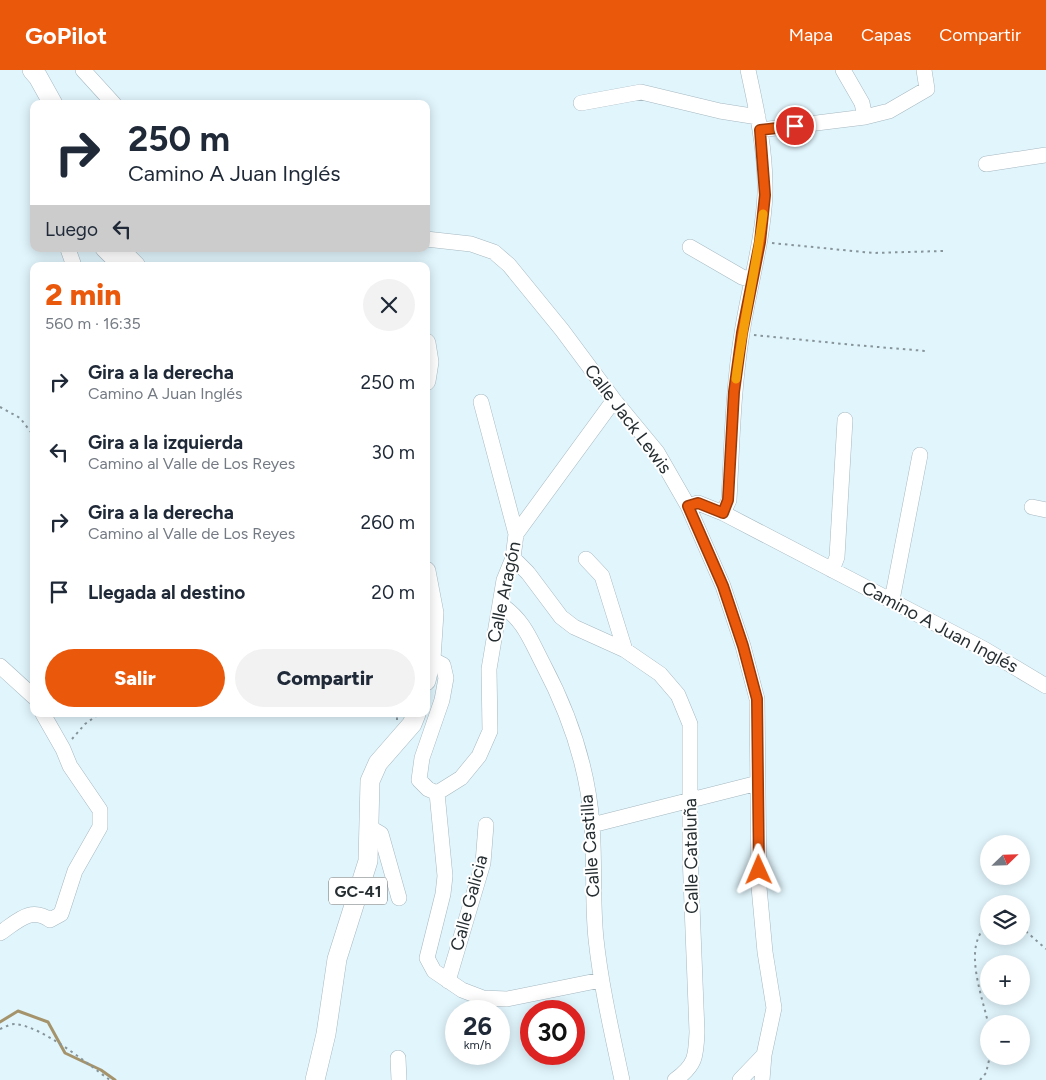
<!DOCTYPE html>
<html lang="es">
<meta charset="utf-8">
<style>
body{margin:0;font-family:Figtree,sans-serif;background:#f2f2f3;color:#1f2937;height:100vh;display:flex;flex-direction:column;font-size:19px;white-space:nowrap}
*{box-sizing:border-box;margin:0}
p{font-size:16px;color:#747a83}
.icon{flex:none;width:28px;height:28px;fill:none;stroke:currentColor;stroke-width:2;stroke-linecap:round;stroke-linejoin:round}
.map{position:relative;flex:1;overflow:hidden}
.sheet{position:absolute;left:30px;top:192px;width:400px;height:455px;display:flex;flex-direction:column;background:#fff;border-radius:10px;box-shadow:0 2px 12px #0003}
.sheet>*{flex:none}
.banner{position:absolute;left:30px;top:30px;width:400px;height:152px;border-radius:10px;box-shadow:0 2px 12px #0003;background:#fff;color:#1f2937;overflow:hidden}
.needle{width:32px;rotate:67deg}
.buttons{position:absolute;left:980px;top:765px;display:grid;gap:10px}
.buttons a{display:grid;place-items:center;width:50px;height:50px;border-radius:50%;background:#fff;box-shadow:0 2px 12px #0003;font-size:25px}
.speed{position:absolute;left:445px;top:930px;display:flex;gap:10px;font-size:25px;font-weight:700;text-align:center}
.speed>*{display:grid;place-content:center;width:65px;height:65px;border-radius:50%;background:#fff;box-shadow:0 2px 12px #0003;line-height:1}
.speed small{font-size:12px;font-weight:400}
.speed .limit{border:8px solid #d22;background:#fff;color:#111}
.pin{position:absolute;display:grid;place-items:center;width:42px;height:42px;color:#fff;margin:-21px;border:2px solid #fff;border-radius:50%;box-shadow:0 1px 5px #0007}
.me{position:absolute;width:55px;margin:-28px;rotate:359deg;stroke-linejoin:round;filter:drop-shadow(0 0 4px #0008)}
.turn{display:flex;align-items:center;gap:18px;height:105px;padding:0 15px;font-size:22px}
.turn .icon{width:65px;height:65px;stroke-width:2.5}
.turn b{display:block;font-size:35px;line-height:42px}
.then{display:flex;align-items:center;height:48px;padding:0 15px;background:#0003;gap:10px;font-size:19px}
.round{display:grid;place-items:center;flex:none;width:52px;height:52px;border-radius:26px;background:#f2f2f3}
.overview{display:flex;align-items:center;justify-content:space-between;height:85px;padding:0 15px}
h1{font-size:30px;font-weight:800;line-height:38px;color:#ea580c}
.primary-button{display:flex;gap:10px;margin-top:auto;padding:10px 15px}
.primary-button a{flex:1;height:58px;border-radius:30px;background:#ea580c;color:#fff;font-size:20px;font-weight:800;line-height:58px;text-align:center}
.primary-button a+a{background:#f2f2f3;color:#1f2937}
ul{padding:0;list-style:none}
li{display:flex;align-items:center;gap:15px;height:70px;padding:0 15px}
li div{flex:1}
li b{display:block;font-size:19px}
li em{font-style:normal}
header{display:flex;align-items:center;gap:30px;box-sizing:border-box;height:70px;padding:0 25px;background:#ea580c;color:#fff}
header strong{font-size:24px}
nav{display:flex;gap:28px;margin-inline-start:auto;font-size:18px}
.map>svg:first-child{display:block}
</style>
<header>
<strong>GoPilot</strong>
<nav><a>Mapa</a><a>Capas</a><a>Compartir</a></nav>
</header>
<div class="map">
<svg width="1046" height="1010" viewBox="0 0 1046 1010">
<rect width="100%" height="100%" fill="#e1f5fc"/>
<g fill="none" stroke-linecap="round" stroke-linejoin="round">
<path stroke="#a5946b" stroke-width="3" d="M0,952L18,941L48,952L65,983L101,1000L115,1010"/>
<defs>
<path id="minor" d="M83,0L114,34
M581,33L641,22L720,41L758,47
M865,47L889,41L927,19L924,0
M760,60L865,47L862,33L843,0
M986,94L1046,85
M426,169L471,174L494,182L509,195L562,260L614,330L657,382L688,436L723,516L743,576L757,629L759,817L765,882L774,938L764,985L762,1010
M690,177L742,207L752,210
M68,179L74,196
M103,179L120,196
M481,332L516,464
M688,436L698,433L723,443L984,579L1046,616
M1032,437L1046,440
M723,443L729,430C732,374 733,318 742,263C749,217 763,171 765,124C766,82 757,41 748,0
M513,488L528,503L561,547L574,557L625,580L660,604L678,625L690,654V784L697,962C696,986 696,995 675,1010
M586,489L602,506L625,580
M832,500L837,487L845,350
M892,530L920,385
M500,534C524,550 530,569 543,594C570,645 588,698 592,755C595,793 592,831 596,869C601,916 612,963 622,1010
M431,589L443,595L446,608L442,630L422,688L419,710L428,719L437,723
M0,596L34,627
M437,723L461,708L479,686L490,661L489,599L504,510L513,488L516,464L614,330
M437,723L445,806L443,824L427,888L434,901L462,920L483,928L507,929L601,910
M592,755L758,713
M369,757L381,764L399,828
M0,863C17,852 30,836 50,850L61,844L75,801L100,757V740L70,696L63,679L43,644
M448,911L483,793L486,755
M398,988L399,1010
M740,1010L764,985"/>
<path id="major" d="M32,0L38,7L53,34
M119,179L136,196
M426,273L429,292L426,311
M426,501L434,543L431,589L426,611
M315,1010L326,964L337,889L368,791L370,711L378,693L412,654L416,644"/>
</defs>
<use href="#minor" stroke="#a6b8c0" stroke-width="16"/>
<use href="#major" stroke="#a6b8c0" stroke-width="20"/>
<path stroke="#87959a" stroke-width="2" stroke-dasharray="2.5 4" stroke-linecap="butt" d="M772,173L873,183L943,181
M754,265L854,275L926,281
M0,337L20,348L34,366
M397,650V644
M72,669L85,654L99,644
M989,854C960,875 984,929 989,958
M1021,857L1046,879
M0,959C5,957 10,954 15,954C44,957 86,993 110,1010
M980,1010L986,1003L990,986"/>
<use href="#minor" stroke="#fff" stroke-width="15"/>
<use href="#major" stroke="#fff" stroke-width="19"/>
</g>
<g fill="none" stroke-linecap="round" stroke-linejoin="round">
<defs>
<path id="route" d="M759,800L757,629L743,576L723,516L688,436L698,433L723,443L728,430L734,322L742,263L760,172L765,125L760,60L795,56"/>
</defs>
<use href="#route" stroke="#983908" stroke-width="12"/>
<use href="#route" stroke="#ea580c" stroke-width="9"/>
<path stroke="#f59e0b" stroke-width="9" d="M736,309C743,253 756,199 763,144"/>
</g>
<g text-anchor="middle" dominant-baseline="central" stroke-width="4" stroke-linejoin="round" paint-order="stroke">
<rect fill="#fff" stroke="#676d6f" stroke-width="1" x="329" y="807.5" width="58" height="27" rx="4"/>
<g font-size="16" font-weight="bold" fill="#262e31">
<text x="358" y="821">GC-41</text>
</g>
<g font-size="18" fill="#262e31" stroke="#fff">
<text transform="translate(628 349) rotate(53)">Calle Jack Lewis</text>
<text transform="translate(504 522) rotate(-78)">Calle Aragón</text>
<text transform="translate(940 557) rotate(28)">Camino A Juan Inglés</text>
<text transform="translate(590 776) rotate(-94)">Calle Castilla</text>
<text transform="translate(691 786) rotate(-91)">Calle Cataluña</text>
<text transform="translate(469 833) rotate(-75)">Calle Galicia</text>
</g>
</g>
</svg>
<div class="buttons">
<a><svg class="needle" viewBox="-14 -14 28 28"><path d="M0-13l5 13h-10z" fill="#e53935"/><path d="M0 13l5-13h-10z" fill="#747a83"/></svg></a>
<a><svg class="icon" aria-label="layers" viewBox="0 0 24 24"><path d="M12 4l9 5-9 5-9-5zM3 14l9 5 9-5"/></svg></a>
<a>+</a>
<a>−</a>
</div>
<div class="speed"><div>26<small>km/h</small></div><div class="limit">30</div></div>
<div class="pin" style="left:795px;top:56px;background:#d93025"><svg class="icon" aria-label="arrive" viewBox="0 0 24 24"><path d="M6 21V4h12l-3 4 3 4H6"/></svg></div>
<svg class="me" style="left:759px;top:800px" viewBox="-20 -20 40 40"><path d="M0-17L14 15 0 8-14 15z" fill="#ea580c" stroke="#fff" stroke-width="4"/></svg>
<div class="banner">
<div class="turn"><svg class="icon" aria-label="right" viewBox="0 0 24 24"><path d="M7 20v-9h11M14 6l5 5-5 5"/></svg><div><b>250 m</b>Camino A Juan Inglés</div></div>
<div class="then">Luego<svg class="icon" aria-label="left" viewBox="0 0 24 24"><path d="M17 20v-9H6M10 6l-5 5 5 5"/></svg></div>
</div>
<section class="sheet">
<div class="overview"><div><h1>2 min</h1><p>560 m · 16:35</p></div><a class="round"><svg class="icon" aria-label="close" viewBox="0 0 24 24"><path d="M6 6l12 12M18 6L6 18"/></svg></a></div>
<ul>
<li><svg class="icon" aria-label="right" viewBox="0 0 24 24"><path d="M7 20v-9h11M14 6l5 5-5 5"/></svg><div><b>Gira a la derecha</b><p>Camino A Juan Inglés</p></div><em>250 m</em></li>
<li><svg class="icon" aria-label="left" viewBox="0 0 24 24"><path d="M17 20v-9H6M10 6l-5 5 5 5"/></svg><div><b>Gira a la izquierda</b><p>Camino al Valle de Los Reyes</p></div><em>30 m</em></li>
<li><svg class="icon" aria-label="right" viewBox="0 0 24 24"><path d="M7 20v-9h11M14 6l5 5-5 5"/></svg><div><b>Gira a la derecha</b><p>Camino al Valle de Los Reyes</p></div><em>260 m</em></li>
<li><svg class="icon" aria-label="arrive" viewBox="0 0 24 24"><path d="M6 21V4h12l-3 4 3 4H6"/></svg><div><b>Llegada al destino</b></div><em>20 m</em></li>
</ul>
<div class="primary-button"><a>Salir</a><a>Compartir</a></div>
</section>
</div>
